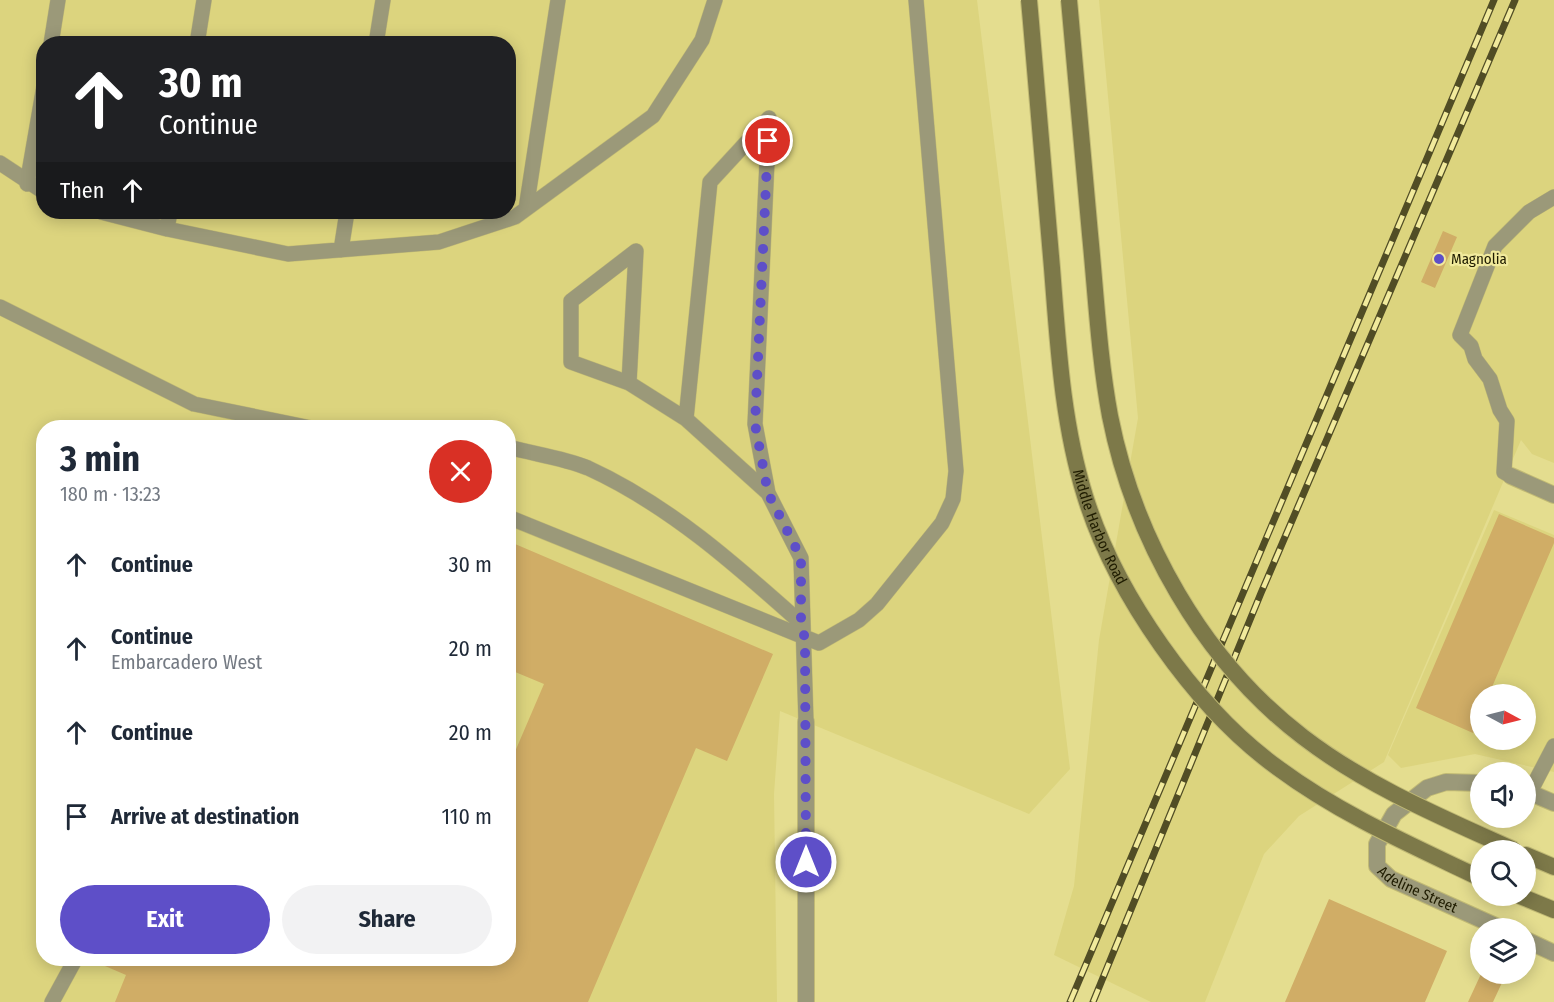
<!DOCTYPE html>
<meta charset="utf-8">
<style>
body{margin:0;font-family:"Fira Sans Condensed",sans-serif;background:#f2f2f3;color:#1f2937;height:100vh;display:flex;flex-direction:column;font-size:22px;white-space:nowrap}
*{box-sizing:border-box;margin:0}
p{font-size:20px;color:#747a83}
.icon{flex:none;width:33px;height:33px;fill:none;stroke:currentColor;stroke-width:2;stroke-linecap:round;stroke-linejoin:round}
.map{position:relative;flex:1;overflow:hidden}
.panel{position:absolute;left:36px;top:420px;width:480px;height:546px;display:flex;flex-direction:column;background:#fff;border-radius:24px;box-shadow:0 3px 15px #0003}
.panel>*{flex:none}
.top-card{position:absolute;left:36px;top:36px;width:480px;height:183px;border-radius:24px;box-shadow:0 3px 15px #0003;background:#202124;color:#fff;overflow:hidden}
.needle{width:39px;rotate:97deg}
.tools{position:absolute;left:1470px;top:684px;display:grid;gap:12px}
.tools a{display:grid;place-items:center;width:66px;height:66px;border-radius:50%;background:#fff;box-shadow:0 3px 15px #0003;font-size:30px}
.pin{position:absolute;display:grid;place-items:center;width:51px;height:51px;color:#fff;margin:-26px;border:3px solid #fff;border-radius:50%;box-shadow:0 2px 6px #0007}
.me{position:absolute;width:66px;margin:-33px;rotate:0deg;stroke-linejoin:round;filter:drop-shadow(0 0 4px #0008)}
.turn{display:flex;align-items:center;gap:21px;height:126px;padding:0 24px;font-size:27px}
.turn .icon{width:78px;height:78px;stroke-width:2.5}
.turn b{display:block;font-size:42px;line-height:51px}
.then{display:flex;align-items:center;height:57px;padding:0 24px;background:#0003;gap:12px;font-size:22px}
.round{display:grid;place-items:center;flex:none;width:63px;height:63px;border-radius:32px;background:#f2f2f3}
.head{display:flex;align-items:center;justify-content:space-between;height:102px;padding:0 24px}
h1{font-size:36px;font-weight:700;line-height:45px}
.button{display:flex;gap:12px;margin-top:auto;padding:12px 24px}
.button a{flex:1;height:69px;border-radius:36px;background:#5e4fc8;color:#fff;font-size:24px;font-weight:700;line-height:69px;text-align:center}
.button a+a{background:#f2f2f3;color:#1f2937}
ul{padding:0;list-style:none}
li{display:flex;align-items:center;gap:18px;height:84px;padding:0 24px}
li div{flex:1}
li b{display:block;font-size:22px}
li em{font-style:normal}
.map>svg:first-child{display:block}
</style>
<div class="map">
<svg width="1554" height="1002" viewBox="0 0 1554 1002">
<rect width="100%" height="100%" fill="#e4dd8f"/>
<path fill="#dcd47e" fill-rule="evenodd" d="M0,0H977L1070,769L1029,814L780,711L774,794L777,1002H0ZM44,44H508V212H44ZM44,428H508V958H44Z
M1099,0H1554V463L1532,454L1521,440L1384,762L1299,816L1264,854L1205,1002H1151L1054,955L1074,886L1099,640L1138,418Z
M1494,510L1554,535V772L1475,754L1401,768L1388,755ZM1480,694H1526V740H1480Z"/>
<path fill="#d0ad66" d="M1443,231L1457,237L1435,288L1421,282Z
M1499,514L1554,538V543L1489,694H1480V715L1473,733L1416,708Z
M508,541L773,654L727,761L696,748L588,1002H115L126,975L105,966L108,958H508V768L544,684L508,669Z
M1329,899L1447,951L1425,1002H1285Z
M1481,974H1506L1493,1002H1468Z"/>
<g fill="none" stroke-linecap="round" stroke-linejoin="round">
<defs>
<path id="service" d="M51,44L58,0
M197,44L204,0
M376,44L383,0
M769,118L755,424L768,493L801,558L806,722
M0,163L44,192
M27,184L44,86
M526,209L558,0
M101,212L167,229L288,254L439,242L515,217L653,116L702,40L715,0
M167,229L170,212
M341,250L347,212
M636,251L629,383L686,419
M0,307L194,404L311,428
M629,383L571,362V301L636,251
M508,447C534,454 564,458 588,468C669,505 736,565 801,623
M1511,476L1504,472L1507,421L1500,410L1490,379L1475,359L1471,346L1460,335L1495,246L1529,212L1554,197
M768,493L686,419L710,182L769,118
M508,517L819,643L859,620L877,604L942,523L953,499L956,471L916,0
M1530,792L1554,746
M52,1002L76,958"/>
<g id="minor">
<path d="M1511,476L1554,495"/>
<path id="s1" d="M1480,783L1446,782L1427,788L1394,814L1377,844V866L1391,879L1500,928"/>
<path d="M1526,791L1554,803"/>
<path d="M1526,940L1554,953"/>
<path d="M806,1002V722"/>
</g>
<path id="secondary" d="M1526,855L1554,867
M1520,896L1554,910"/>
</defs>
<use href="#service" stroke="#c1ba75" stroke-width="16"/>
<use href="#minor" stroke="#c1ba75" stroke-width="18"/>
<use href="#secondary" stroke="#c1ba75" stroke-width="18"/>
<use href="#service" stroke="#9b9979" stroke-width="15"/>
<use href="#minor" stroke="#9b9979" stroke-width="16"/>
<use href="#secondary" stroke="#7d7949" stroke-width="16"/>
<defs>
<path id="rail" d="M1070,1002L1494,0
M1093,1002L1261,593L1515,0"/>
</defs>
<use href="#rail" stroke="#514d25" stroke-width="7"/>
<use href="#rail" stroke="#f1ea9c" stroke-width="4.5" stroke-dasharray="14" stroke-linecap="butt"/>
<defs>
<g id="secondary-bridge">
<path id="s2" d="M1029,0C1037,89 1044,178 1052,268C1058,344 1062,422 1085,496C1115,593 1195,708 1278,768C1340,814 1411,845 1480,878"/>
<path d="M1069,0C1076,78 1083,156 1090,234C1096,295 1099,357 1110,416C1134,538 1203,661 1303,737C1367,786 1441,817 1514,850"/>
</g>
</defs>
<use href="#secondary-bridge" stroke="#c1ba75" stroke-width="18" stroke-linecap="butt"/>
<use href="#secondary-bridge" stroke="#7d7949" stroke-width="16"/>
</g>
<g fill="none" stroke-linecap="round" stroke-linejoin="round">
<path stroke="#5e4fc8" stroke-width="10" stroke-dasharray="0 18" d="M768,141L755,424L768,493L801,558V623L805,639L806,862"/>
</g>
<circle fill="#5e4fc8" stroke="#f1ea9c" stroke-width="2" cx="1439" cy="259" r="6"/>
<g text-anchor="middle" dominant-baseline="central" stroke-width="4.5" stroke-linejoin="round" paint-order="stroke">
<g font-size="15" fill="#1f1c00" stroke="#f1ea9c" text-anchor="start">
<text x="1451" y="259">Magnolia</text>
</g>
<g font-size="15" fill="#1f1c00" stroke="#f1ea9c">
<text stroke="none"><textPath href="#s2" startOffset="534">Middle Harbor Road</textPath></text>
<text stroke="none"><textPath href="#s1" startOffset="200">Adeline Street</textPath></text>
</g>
</g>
</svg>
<div class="tools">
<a><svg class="needle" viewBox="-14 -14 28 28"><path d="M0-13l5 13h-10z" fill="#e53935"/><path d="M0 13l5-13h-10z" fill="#747a83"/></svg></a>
<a><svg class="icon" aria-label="sound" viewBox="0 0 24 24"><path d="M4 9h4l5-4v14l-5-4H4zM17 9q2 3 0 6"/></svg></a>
<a><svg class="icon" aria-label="search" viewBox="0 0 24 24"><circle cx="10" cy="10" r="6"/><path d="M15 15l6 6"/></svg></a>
<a><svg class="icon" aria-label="layers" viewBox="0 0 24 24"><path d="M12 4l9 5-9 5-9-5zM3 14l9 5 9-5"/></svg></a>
</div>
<div class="pin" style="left:768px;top:141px;background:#d93025"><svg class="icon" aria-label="arrive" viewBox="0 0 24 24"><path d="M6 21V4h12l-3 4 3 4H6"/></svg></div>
<svg class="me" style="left:806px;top:862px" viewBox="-20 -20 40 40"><circle r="17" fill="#5e4fc8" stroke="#fff" stroke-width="3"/><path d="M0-11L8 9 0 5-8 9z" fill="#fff"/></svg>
<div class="top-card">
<div class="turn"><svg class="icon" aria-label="ahead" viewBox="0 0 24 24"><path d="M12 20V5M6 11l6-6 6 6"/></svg><div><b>30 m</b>Continue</div></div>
<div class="then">Then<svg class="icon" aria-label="ahead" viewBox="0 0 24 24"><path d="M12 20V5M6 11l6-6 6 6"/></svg></div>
</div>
<section class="panel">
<div class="head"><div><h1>3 min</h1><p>180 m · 13:23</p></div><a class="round" style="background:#d93025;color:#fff"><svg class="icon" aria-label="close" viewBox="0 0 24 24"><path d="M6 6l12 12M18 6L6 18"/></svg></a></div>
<ul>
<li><svg class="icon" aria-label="ahead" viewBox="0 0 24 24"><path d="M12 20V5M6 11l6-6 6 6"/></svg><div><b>Continue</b></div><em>30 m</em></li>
<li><svg class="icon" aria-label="ahead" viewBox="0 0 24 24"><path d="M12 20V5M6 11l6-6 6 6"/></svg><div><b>Continue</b><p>Embarcadero West</p></div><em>20 m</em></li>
<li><svg class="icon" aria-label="ahead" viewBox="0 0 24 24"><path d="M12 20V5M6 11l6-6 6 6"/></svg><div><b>Continue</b></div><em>20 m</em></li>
<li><svg class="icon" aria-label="arrive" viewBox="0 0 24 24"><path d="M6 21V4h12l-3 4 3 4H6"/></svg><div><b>Arrive at destination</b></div><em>110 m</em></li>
</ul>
<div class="button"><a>Exit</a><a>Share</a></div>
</section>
</div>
